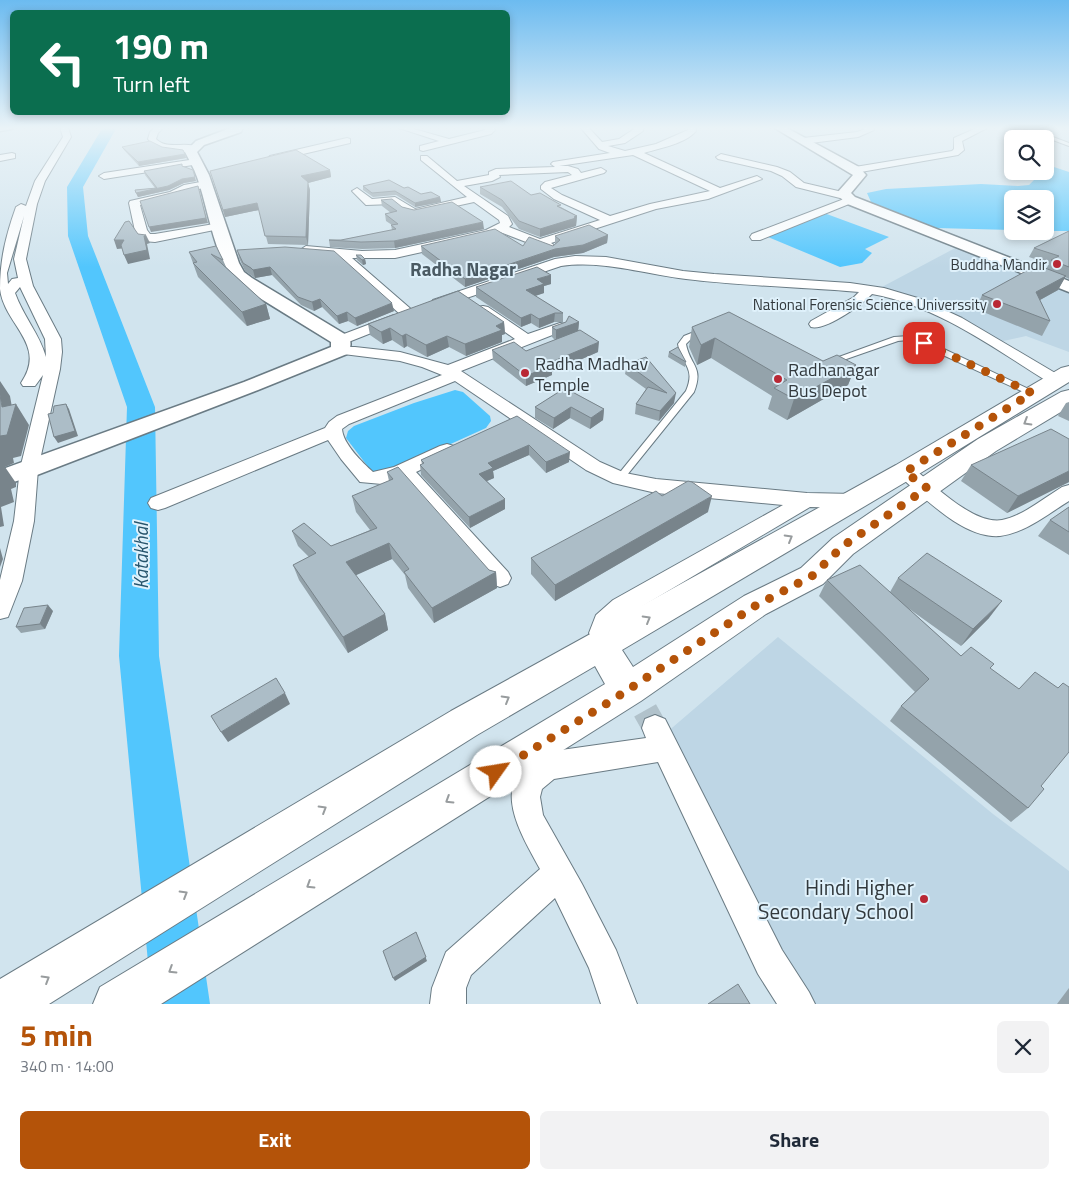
<!DOCTYPE html>
<meta charset="utf-8">
<style>
body{margin:0;font-family:"Titillium Web",sans-serif;background:#f2f2f3;color:#1f2937;height:100vh;display:flex;flex-direction:column;font-size:19px;white-space:nowrap}
*{box-sizing:border-box;margin:0}
p{font-size:16px;color:#747a83}
.icon{flex:none;width:28px;height:28px;fill:none;stroke:currentColor;stroke-width:2;stroke-linecap:round;stroke-linejoin:round}
.map{position:relative;height:1004px;overflow:hidden}
.drawer{display:flex;flex-direction:column;background:#fff;flex:1}
.drawer>*{flex:none}
.banner{position:absolute;left:10px;top:10px;width:500px;height:105px;border-radius:8px;box-shadow:0 2px 8px #0003;background:#0b6e4f;color:#fff;overflow:hidden}
.tools{position:absolute;left:1004px;top:130px;display:grid;gap:10px}
.tools a{display:grid;place-items:center;width:50px;height:50px;border-radius:8px;background:#fff;box-shadow:0 2px 8px #0003;font-size:25px}
.pin{position:absolute;display:grid;place-items:center;width:42px;height:42px;color:#fff;margin:-21px;border-radius:10px;box-shadow:0 2px 8px #0006}
.me{position:absolute;width:55px;margin:-28px;rotate:58deg;stroke-linejoin:round;filter:drop-shadow(0 0 4px #0008)}
.turn{display:flex;align-items:center;gap:18px;height:105px;padding:0 20px;font-size:22px}
.turn .icon{width:65px;height:65px;stroke-width:2.5}
.turn b{display:block;font-size:35px;line-height:42px}
.round{display:grid;place-items:center;flex:none;width:52px;height:52px;border-radius:8px;background:#f2f2f3}
.overview{display:flex;align-items:center;justify-content:space-between;height:85px;padding:0 20px}
h1{font-size:30px;font-weight:700;line-height:38px;color:#b45309}
.button{display:flex;gap:10px;margin-top:auto;padding:10px 20px}
.button a{flex:1;height:58px;border-radius:8px;background:#b45309;color:#fff;font-size:20px;font-weight:700;line-height:58px;text-align:center}
.button a+a{background:#f2f2f3;color:#1f2937}
.map>svg:first-child{display:block}
</style>
<div class="map">
<svg width="1069" height="1004" viewBox="0 0 1069 1004">
<rect width="100%" height="100%" fill="#d1e4ee"/>
<path fill="#bed6e5" d="M959,246L1069,290V352L1026,336L999,342L880,288Z
M778,637L993,814L1069,871V1004H807L666,733Z"/>
<path fill="#52c6fd" d="M1045,164L1069,172V231H1045V199H1012V230L936,228L916,222L871,202L867,193L886,189L981,184L1018,186L1029,185L1034,180L1029,171H1045Z
M824,213L889,237L865,249L872,253L862,263L840,267L768,237Z
M455,390L463,392L490,416L491,421L486,428L391,471L372,472L346,438L348,431L354,426L414,403Z"/>
<g fill="none" stroke-linecap="round" stroke-linejoin="round">
<path fill="#52c6fd" fill-rule="evenodd" d="M103,127H117L83,187L88,236L155,407L159,656L210,1004H152L119,656L127,407L68,236L67,187Z"/>
<path stroke="#b1c2cb" stroke-width="25" stroke-dasharray="25 12" stroke-linecap="butt" d="M627,678L655,728"/>
<defs>
<path id="service" d="M1004,127H1010L1045,134L1069,143V146L1042,136Z
M699,330H702L706,332L690,340L686,344C690,366 704,366 694,392L623,480H617L615,478L617,476L686,391C696,367 682,366 678,344L684,336Z
M909,336L927,341L1037,393L1036,395H1030L921,345L908,340L898,341L832,364H829L825,362L894,337Z"/>
<path id="minor" d="M60,127H68L71,137L45,181L37,204L26,259L33,286L61,339L62,352L60,369L38,469L34,521L22,581L8,617L0,619V580L14,521L20,469L43,375L35,386H23L21,383C48,344 4,325 0,289C0,259 6,235 16,207L21,204L26,206L35,181L63,137ZM24,216L14,259L18,278L12,279L8,284L7,273ZM20,287L45,339L46,357C39,333 23,316 15,293Z
M155,127H164L158,133L156,139C168,151 186,140 198,148C186,157 156,151 148,139L150,132Z
M396,127H407L449,139L485,130L486,127H494L495,130L491,134L423,151L420,150V146L439,141Z
M580,127H588L602,142L619,139L637,127H643V131L625,143L608,146L625,151L656,144L688,130L687,127H695L696,131C685,144 660,148 644,153L720,188L757,176L762,179L708,199L656,209L551,243L558,248L552,252L500,232L490,237L395,258H352L412,310L414,313L412,316H402L336,256L306,254L300,250L306,246L362,251L395,250L486,230L500,223L499,220L474,202L415,215L404,212L393,204L366,205L352,191L357,188L372,199L395,197L415,209L467,197L421,160V156H427L457,181L489,175V172L496,169L555,167L551,164L553,162L610,153L599,149ZM633,155L710,191L650,204L610,216L562,195L551,188L604,173L606,171L601,168L581,173L578,169L568,166H559ZM568,172L572,175L545,182L541,186V189L554,199L600,220L540,239L509,227L512,224L508,216L464,186L492,181L500,177L499,175Z
M864,127H872L874,130L858,137L803,144L799,141L803,138L857,132L865,129Z
M979,127H989L962,141L964,150L958,155L855,173L850,170L855,167L952,151L954,149V138Z
M347,138L350,139V143L273,161L268,158L270,156Z
M12,153L15,154V158L0,161V155Z
M721,154L777,167L790,172L804,183L851,194L855,200L854,202L760,240H752L750,237L752,234L844,199L796,187L782,176L771,171L718,159L716,157Z
M196,159L201,162L199,164L104,179L99,176L104,173Z
M206,181L211,184L210,186C186,192 164,199 140,205L147,230L150,234H155L220,223L226,226L224,228L155,242L143,241L135,231L129,203L130,201L170,192L184,185Z
M575,256L606,257L683,271L714,274L850,283L884,288L921,299L962,318L1062,377L1064,380L1062,383H1050C995,349 938,306 872,294C862,305 825,331 811,327L809,324L811,321L854,297L859,292C801,287 744,286 686,279C644,274 604,260 561,266L443,306L438,307L431,303L433,300L555,259Z
M483,306L488,307L528,334L560,323L565,324L567,327L565,330L461,371L600,462L625,473L656,479L807,493L854,494L861,496L864,501L861,506L854,508L810,507L629,614L615,627L609,640L601,643L593,640L589,633L596,615L613,600L783,505L656,493L613,483L586,470L455,381L349,424L342,429C343,444 362,462 373,472L394,467L440,446L447,444L454,446L456,450L454,454L416,472L508,572L511,578L508,584L500,587L492,584L400,479L382,484L360,482L341,459L328,440L165,508L158,510L151,508L148,503L151,498L325,428L329,422L337,416L442,375L422,367L400,361L335,353L332,350L335,347H355L400,352L448,365L515,339L478,313L476,310L478,307Z
M394,315L399,316L401,319L399,322L346,343H336L333,340L336,337Z
M905,465L912,467C933,484 973,525 1002,520C1023,516 1044,498 1062,487L1069,485V501C1048,514 1025,533 1000,536C963,539 924,497 898,475L895,471L898,467Z
M655,715L665,719L782,950L809,992L815,1004H777L758,974L658,762L554,779L542,789L540,797L543,815L582,884L616,950L637,1004H601L589,968L555,898L471,975L466,988V1004H430L432,988L446,952L540,869C518,829 486,777 547,752L646,738L642,728L645,719Z"/>
<path id="tertiary" d="M0,127H13L12,129L0,131Z
M233,127H243L241,132L204,145L197,152L209,175L239,263L244,272L252,278L348,336C352,342 351,348 347,354L258,390L37,475L0,486V470L244,382L331,347V342L240,286C214,262 209,210 197,177C194,168 189,160 185,152L196,141Z
M773,127H785L859,167L866,175L851,193L855,197L1069,281V292L845,203L837,193L853,175Z"/>
<path id="primary" d="M1069,366V382L914,477L622,650L633,667L744,596L801,568L833,538L978,439L1061,392L1069,390V407L996,451L853,554L823,584L766,614L641,701L161,1004H93L100,987L605,684L595,666L477,735L49,1004H0V979L451,711L896,465L1061,368Z"/>
</defs>
<use href="#service" stroke="#6a7b84" stroke-width="2"/>
<use href="#minor" stroke="#6a7b84" stroke-width="2"/>
<use href="#tertiary" stroke="#6a7b84" stroke-width="3"/>
<use href="#primary" stroke="#6a7b84" stroke-width="2"/>
<use href="#service" fill="#fff" fill-rule="evenodd"/>
<use href="#minor" fill="#fff" fill-rule="evenodd"/>
<use href="#tertiary" fill="#fff" fill-rule="evenodd"/>
<use href="#primary" fill="#fff" fill-rule="evenodd"/>
</g>
<path fill="#94a3ab" d="M122,147H162L185,154L186,158L139,166L124,150Z
M183,166L196,181L184,183L169,190L138,197L135,190L155,188L145,175L144,171Z
M330,170L331,177L308,183L310,190L308,245L268,244L259,210L225,217L210,171Z
M363,186L404,188L421,194L440,197L441,202L415,207L396,195L373,197L363,190Z
M480,187L531,195L561,207L577,216L576,226L540,237L519,229L502,207L480,194Z
M381,200L402,207L484,229L395,248L362,249L330,247L329,240H341L392,230L391,225H392L386,221L385,214L391,213L382,206Z
M1069,231V279L1065,277L1058,290L1040,300L1050,321L1042,336L976,309L982,295L1046,269L1049,264L1029,257L1034,248Z
M608,235L607,243L583,253L554,257L465,287L422,254L421,246H553L555,244V236Z
M216,246L223,260L226,267L266,304L270,319L247,326L198,277L189,252Z
M237,250L394,311L357,326L348,321L339,324L322,307L314,311L301,305L272,275L255,278L245,271L239,258Z
M356,255L365,259L366,264L363,265L357,260Z
M551,284L544,286V293L535,296L563,313V322H554L539,328L531,323L521,327L476,297V287Z
M504,322L505,334L502,335V342L466,356L449,347L427,357L407,346L404,348L392,340L383,344L370,335L368,324Z
M579,322L578,331L598,352L552,372V375L526,386L493,360L492,350L526,351L555,340L552,337V327Z
M692,327L823,361L856,365L848,385L787,420L768,409L772,396L711,358L697,365L689,347Z
M669,352L686,362L685,367L668,357Z
M646,357L674,403L659,421L635,414L636,404L646,389L625,374L627,364Z
M565,388L604,409L603,420L590,429L570,418L553,429L535,418V407Z
M1069,402V421L1058,416L1066,403Z
M517,416L569,462L546,473L529,455L493,471L494,478L487,481L505,499V509L470,528L421,475L420,465L422,464L421,460Z
M1069,439V482L1007,513L961,481L971,465Z
M387,472L489,570L496,572L497,588L434,623L408,588L405,575L392,559L355,575L385,614L388,630L348,653L299,580L293,565L309,557L298,546L292,531L331,546L370,530L356,512L352,496L389,481Z
M662,496L708,512L555,601L531,574V558Z
M1069,507V555L1038,536L1050,520Z
M898,578L989,618L961,646L908,608L961,656L990,668L1041,786L1028,808L1011,822L890,721L901,706L915,692L819,596L827,580L890,592Z
M53,611L45,629L21,633L16,627Z
M1069,988V1004H1057Z"/>
<path fill="#78848b" d="M185,154L186,158L139,166L138,162Z
M330,170L331,177L308,183L310,190L308,245L306,237L301,176Z
M195,177L196,181L184,183L169,190L138,197L136,193L168,186L182,179Z
M199,191L208,223L151,232L149,227Z
M440,197L441,202L415,207V203Z
M257,203L259,210L225,217L223,210Z
M577,216L576,226L540,237V229Z
M483,222L484,229L395,248L394,241Z
M146,235L150,243L147,244L150,259L128,264L124,255L144,236Z
M608,235L607,243L583,253L554,257L465,287V279L555,249Z
M114,240H124L127,248L117,249Z
M365,259L366,264L363,265L362,260Z
M270,267L272,275L255,278L253,270Z
M551,275V284L544,286V293L526,299V290L537,279Z
M1066,276L1058,290L1029,306L1036,292Z
M320,299L322,307L314,311L312,302Z
M392,303L394,311L357,326L355,318Z
M266,304L270,319L247,326L242,312Z
M347,312L348,321L339,324L337,316Z
M555,313L554,322L539,328V319Z
M531,314V323L521,327V318Z
M504,322L505,334L502,335V342L466,356L465,344L496,326Z
M579,322L578,332L556,340V330Z
M390,328L392,340L383,344L381,332Z
M406,334L407,346L404,348L402,336Z
M447,336L449,347L427,357L426,345Z
M715,338L711,358L697,365L701,345Z
M599,342L598,352L552,372V375L526,386V376L549,363Z
M856,365L848,385L787,420L794,399Z
M0,381L10,396L13,413L16,404L29,425L21,456L13,458L14,463L5,467L16,483V487L11,489L14,502L1,507L4,526L0,527V436L2,407L0,395Z
M676,393L674,403L659,421L660,411Z
M66,404L69,409L78,436L58,443L54,437Z
M571,407L570,418L553,429L554,418Z
M604,409L603,420L590,429L591,418Z
M529,445V455L493,471L494,478L480,484L479,474L488,463Z
M570,452L569,462L546,473V462Z
M1069,471V482L1007,513L1018,496Z
M712,496L708,512L555,601V585Z
M505,499V509L470,528L469,517Z
M389,543L392,559L350,578L346,562Z
M0,548L3,559L0,567Z
M496,572L497,588L434,623L432,608Z
M1002,601L989,618L961,646L973,629Z
M48,605L53,611L45,629L40,624Z
M385,614L388,630L348,653L343,637Z
M285,693L290,704L228,742L221,732Z
M416,932L427,961L395,981L393,978Z"/>
<path fill="#acbdc7" stroke="#78848b" d="M150,141L162,147L183,150L185,154L138,162L122,147Z
M296,150L330,170L301,176L308,182L306,237L265,236L257,203L223,210L210,171Z
M182,164V166L193,170L195,177L182,179L168,186L136,193L135,190L157,188L144,171Z
M389,180L404,188L408,187L421,194L431,192L440,197L415,203L395,191L372,193L363,186Z
M511,181L531,195L540,193L561,205L557,206L577,216L574,217L576,218L540,229L519,221L502,200L480,187Z
M198,186L206,218L149,227L140,201Z
M392,199L402,207L414,210L452,202L483,222L394,241L361,242L329,240H341L396,229L391,225L398,224L385,214L397,211L381,200Z
M129,221L138,234L146,235L144,236L147,250L124,255L121,245L124,240H114L125,222Z
M589,225L608,235L583,245L555,249L465,279L421,246L495,229L523,246L529,237L553,246L560,240L555,236Z
M1069,231V267L1051,260L1059,256L1034,248Z
M216,246L223,260L211,254L266,304L242,312L193,263L197,262L189,252Z
M285,247L334,251L392,303L355,318L347,312L337,316L320,299L312,302L298,297L270,267L253,270L251,268L243,263L237,250Z
M356,255H361L365,259L362,260Z
M1037,265L1066,276L1036,292L1050,321L982,295Z
M537,267L551,275L537,279L544,284L526,290L563,313H555L539,319L531,314L521,318L476,287Z
M458,291L504,322L496,326L502,330L465,344L447,336L426,345L406,334L402,336L390,328L381,332L368,324Z
M729,312L823,361L837,355L856,365L794,399L774,388L787,380L715,338L701,345L692,327Z
M569,316L579,322L556,330L552,327L566,322Z
M580,330L599,342L549,363L552,365L526,376L492,350L514,342L526,351Z
M678,347L686,362L669,352Z
M646,357L676,393L660,411L636,404L648,387L667,393L627,364Z
M565,388L604,409L591,418L571,407L554,418L535,407Z
M0,395L2,407L16,404L7,435L0,436Z
M66,404L75,431L54,437L48,414L53,413L54,406Z
M517,416L570,452L546,462L529,445L488,463L493,468L479,474L505,499L469,517L420,465L424,463L421,460Z
M1051,429L1069,439V471L1018,496L971,465Z
M398,467L489,570L496,572L432,608L404,572L409,569L389,543L346,562L385,614L343,637L293,565L316,553L292,531L304,523L331,546L377,528L352,496L393,479L387,472Z
M688,481L692,482L712,496L555,585L531,558L656,491L662,496Z
M1069,507V532L1050,520Z
M927,553L1002,601L973,629L898,578Z
M860,565L961,656L971,647L994,664L990,668L1019,689L1035,672L1058,688L1063,683L1069,687V752L1041,786L1044,789L1028,808L901,706L929,679L827,580Z
M48,605L40,624L16,627L24,608Z
M276,678L285,693L221,732L211,716Z
M416,932L426,957L393,978L383,951Z
M738,984L750,1004H708Z"/>
<defs><path id="oneway-chevron" d="M-2-3.5L2.5 0L-2 3.5" fill="none" stroke-width="1.6" stroke-linecap="round" stroke-linejoin="round" transform="scale(1.25)"/></defs>
<g stroke="#989c9e">
<use href="#oneway-chevron" transform="translate(1027 422) rotate(149)"/>
<use href="#oneway-chevron" transform="translate(789 538) rotate(-30)"/>
<use href="#oneway-chevron" transform="translate(647 619) rotate(-30)"/>
<use href="#oneway-chevron" transform="translate(506 699) rotate(-30)"/>
<use href="#oneway-chevron" transform="translate(449 800) rotate(148)"/>
<use href="#oneway-chevron" transform="translate(323 809) rotate(-31)"/>
<use href="#oneway-chevron" transform="translate(310 885) rotate(148)"/>
<use href="#oneway-chevron" transform="translate(184 894) rotate(-31)"/>
<use href="#oneway-chevron" transform="translate(172 970) rotate(148)"/>
<use href="#oneway-chevron" transform="translate(46 979) rotate(-31)"/>
</g>
<linearGradient id="sky" x2="0" y2="1"><stop stop-color="#6cbbf0"/><stop offset="0.48" stop-color="#eaf3f7"/><stop offset="1" stop-color="#eaf3f7" stop-opacity="0"/></linearGradient>
<rect width="1069" height="267" fill="url(#sky)"/>
<g fill="none" stroke-linecap="round" stroke-linejoin="round">
<path stroke="#b45309" stroke-width="9" stroke-dasharray="0 16.2" d="M496,772L614,699L755,606L812,576L843,546L927,488L905,472L1032,393L924,343"/>
</g>
<g fill="#b92835" stroke="#dff1fb" stroke-width="2">
<circle cx="1057" cy="264" r="5"/>
<circle cx="997" cy="304" r="5"/>
<circle cx="525" cy="373" r="5"/>
<circle cx="778" cy="379" r="5"/>
<circle cx="924" cy="899" r="5"/>
</g>
<g text-anchor="middle" dominant-baseline="central" stroke-width="4" stroke-linejoin="round" paint-order="stroke">
<g font-size="15" fill="#32393d" stroke="#dff1fb" text-anchor="end">
<text x="1047" y="264">Buddha Mandir</text>
<text x="987" y="304">National Forensic Science Universsity</text>
</g>
<g font-size="18" fill="#32393d" stroke="#dff1fb" text-anchor="start">
<text x="535" y="363">Radha Madhav<tspan x="535" dy="21">Temple</tspan></text>
<text x="788" y="369">Radhanagar<tspan x="788" dy="21">Bus Depot</tspan></text>
</g>
<g font-size="19" font-weight="bold" fill="#4a5a63" stroke="#dff1fb">
<text x="463" y="268">Radha Nagar</text>
</g>
<g font-size="19" font-style="italic" fill="#26546c" stroke="#dff1fb">
<text transform="translate(140 556) rotate(-90)">Katakhal</text>
</g>
<g font-size="21" fill="#32393d" stroke="#dff1fb" text-anchor="end">
<text x="914" y="887">Hindi Higher<tspan x="914" dy="24">Secondary School</tspan></text>
</g>
</g>
</svg>
<div class="tools">
<a><svg class="icon" aria-label="search" viewBox="0 0 24 24"><circle cx="10" cy="10" r="6"/><path d="M15 15l6 6"/></svg></a>
<a><svg class="icon" aria-label="layers" viewBox="0 0 24 24"><path d="M12 4l9 5-9 5-9-5zM3 14l9 5 9-5"/></svg></a>
</div>
<div class="pin" style="left:924px;top:343px;background:#d93025"><svg class="icon" aria-label="arrive" viewBox="0 0 24 24"><path d="M6 21V4h12l-3 4 3 4H6"/></svg></div>
<svg class="me" style="left:496px;top:772px" viewBox="-20 -20 40 40"><circle r="19" fill="#fff"/><path d="M0-13L10 11 0 6-10 11z" fill="#b45309"/></svg>
<div class="banner">
<div class="turn"><svg class="icon" aria-label="left" viewBox="0 0 24 24"><path d="M17 20v-9H6M10 6l-5 5 5 5"/></svg><div><b>190 m</b>Turn left</div></div>
</div>
</div>
<section class="drawer">
<div class="overview"><div><h1>5 min</h1><p>340 m · 14:00</p></div><a class="round"><svg class="icon" aria-label="close" viewBox="0 0 24 24"><path d="M6 6l12 12M18 6L6 18"/></svg></a></div>
<div class="button"><a>Exit</a><a>Share</a></div>
</section>
